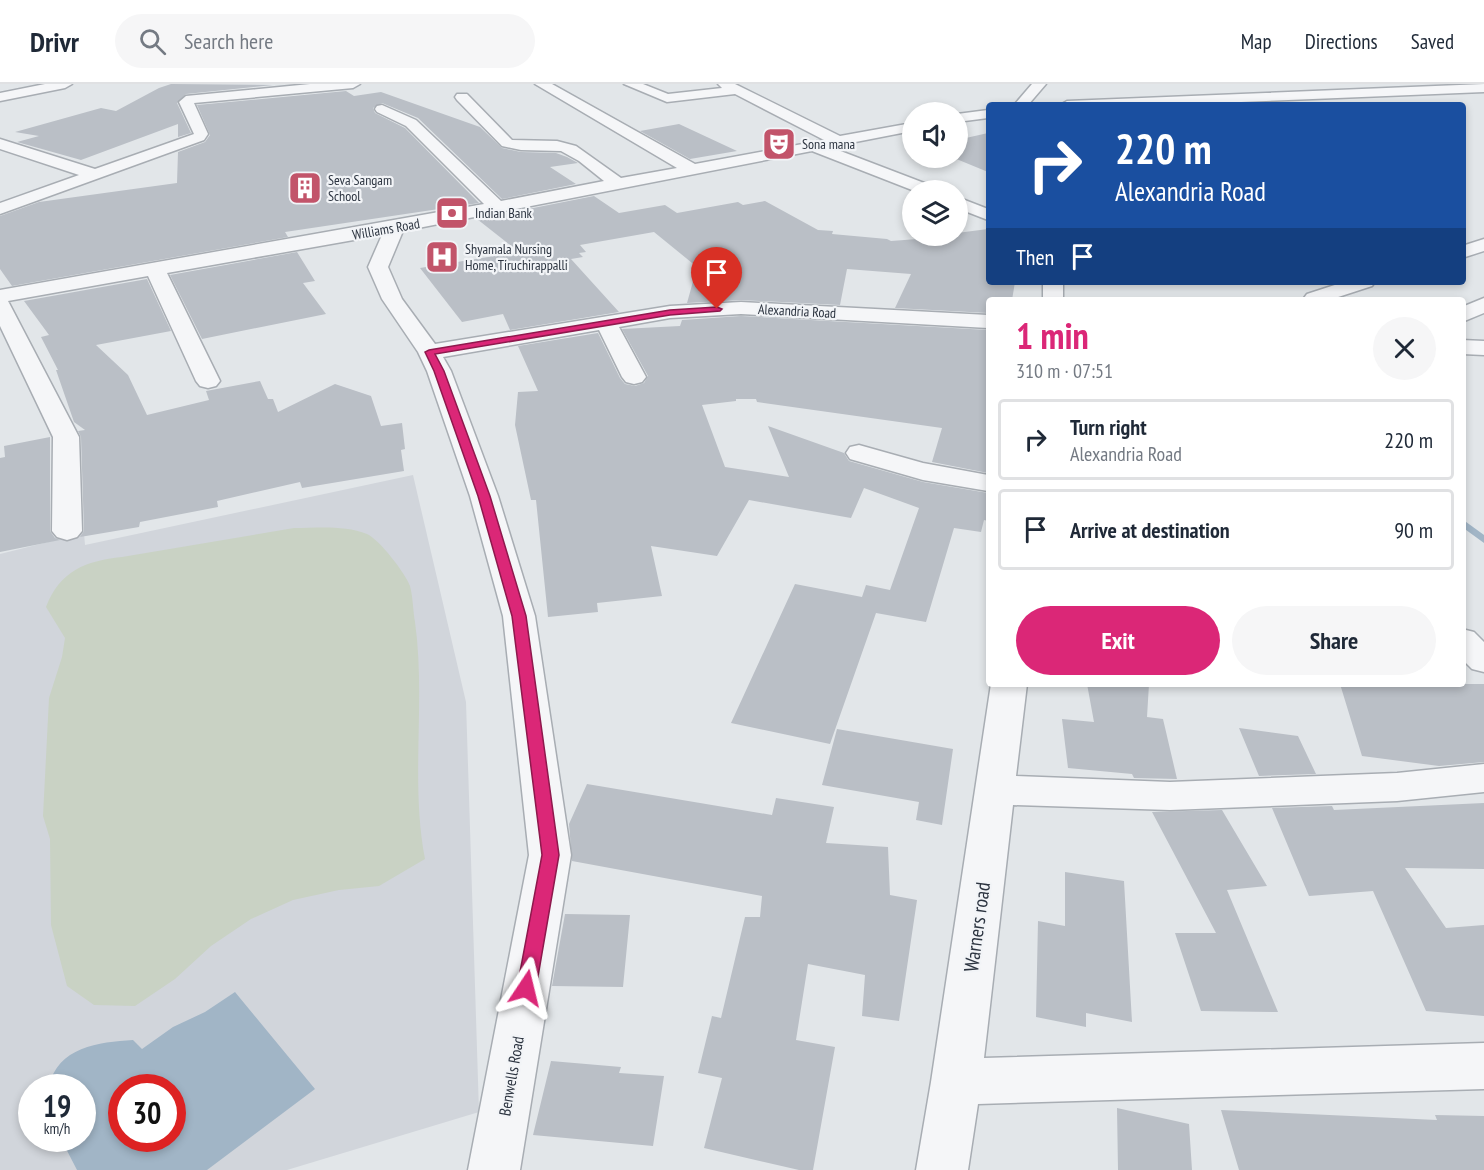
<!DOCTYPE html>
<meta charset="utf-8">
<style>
body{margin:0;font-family:"PT Sans Narrow",sans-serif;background:#f6f6f7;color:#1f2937;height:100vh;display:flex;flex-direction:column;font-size:22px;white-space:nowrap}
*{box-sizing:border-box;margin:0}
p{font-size:20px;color:#747a83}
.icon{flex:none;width:33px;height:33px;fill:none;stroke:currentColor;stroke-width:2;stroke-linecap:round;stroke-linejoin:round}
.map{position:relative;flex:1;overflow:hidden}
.sheet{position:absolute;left:986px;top:213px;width:480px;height:390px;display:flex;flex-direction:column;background:#fff;border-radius:6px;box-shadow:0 3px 9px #0003}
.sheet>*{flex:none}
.banner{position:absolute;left:986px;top:18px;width:480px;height:183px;border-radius:6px;box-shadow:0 3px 9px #0003;background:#1a4fa0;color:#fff;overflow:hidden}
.controls{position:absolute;left:902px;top:18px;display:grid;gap:12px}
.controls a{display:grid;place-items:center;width:66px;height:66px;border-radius:50%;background:#fff;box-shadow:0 3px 9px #0003;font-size:30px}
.speed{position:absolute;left:18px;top:990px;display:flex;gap:12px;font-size:30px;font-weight:700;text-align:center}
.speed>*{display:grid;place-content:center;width:78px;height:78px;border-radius:50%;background:#fff;box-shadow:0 3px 9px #0003;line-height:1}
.speed small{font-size:15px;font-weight:400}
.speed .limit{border:9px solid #d22;background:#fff;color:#111}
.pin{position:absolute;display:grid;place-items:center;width:51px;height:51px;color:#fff;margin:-62px -26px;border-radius:50% 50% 50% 0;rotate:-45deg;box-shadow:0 0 6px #0007}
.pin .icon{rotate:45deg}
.me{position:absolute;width:66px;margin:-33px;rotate:10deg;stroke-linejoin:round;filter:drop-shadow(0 0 4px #0008)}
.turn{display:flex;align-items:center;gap:21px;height:126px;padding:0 30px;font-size:27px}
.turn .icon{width:78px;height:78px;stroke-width:2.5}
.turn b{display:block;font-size:42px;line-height:51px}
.then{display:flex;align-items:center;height:57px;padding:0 30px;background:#0003;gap:12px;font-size:22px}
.round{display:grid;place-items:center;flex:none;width:63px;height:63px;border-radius:32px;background:#f6f6f7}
.overview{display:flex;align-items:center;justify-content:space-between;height:102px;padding:0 30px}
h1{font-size:36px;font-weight:700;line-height:45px;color:#db2777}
.primary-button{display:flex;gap:12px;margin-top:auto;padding:12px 30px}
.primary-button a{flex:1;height:69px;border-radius:36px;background:#db2777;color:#fff;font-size:24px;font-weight:700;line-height:69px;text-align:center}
.primary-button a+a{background:#f6f6f7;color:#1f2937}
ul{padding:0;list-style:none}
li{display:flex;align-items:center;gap:18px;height:81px;margin:0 12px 9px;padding:0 18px;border:3px solid #e0e1e3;border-radius:6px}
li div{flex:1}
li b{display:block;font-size:22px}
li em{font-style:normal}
header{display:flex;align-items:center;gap:36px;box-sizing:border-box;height:84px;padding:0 30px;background:#fff;border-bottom:2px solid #e0e1e3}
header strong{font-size:28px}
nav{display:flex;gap:33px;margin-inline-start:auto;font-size:21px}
.search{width:420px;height:54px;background:#f6f6f7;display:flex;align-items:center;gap:15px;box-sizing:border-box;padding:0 21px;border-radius:33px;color:#747a83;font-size:22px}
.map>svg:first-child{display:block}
</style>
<header>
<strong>Drivr</strong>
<div class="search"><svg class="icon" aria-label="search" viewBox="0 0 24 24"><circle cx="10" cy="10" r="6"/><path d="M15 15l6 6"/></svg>Search here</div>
<nav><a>Map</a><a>Directions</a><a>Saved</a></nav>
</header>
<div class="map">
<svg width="1484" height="1086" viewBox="0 0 1484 1086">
<rect width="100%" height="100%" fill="#e2e6e9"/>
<path fill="#d1d5db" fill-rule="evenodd" d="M413,391L466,618L479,1028L287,1086H0V470L84,449L85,461ZM32,1004H82V1054H32ZM122,1004H172V1054H122Z"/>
<path fill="#c9d2c4" d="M294,444C317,444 345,441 367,450C379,455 406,490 410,502C413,513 413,527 415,538C426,617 410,697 425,775L379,802L339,806L293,816L251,835L211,862L175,895L135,922L94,921L67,902L51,841L50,755L43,732L49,614L62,573L65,554L46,523C60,487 85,477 122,473Z"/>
<path fill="#a1b5c6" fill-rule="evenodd" d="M235,908L315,1005L207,1086H77L61,1055L82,1054V1004L49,1003C57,963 99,958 133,956L142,965L173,943L205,928ZM122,1004H172V1054H122Z"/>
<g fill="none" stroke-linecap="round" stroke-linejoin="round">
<path fill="#a1b5c6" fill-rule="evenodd" d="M1462,435L1484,451V459L1462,443Z"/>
</g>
<path fill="#babfc6" d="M171,0L273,1L186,10L177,19L191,49L178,53V40L81,76L17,58L39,52L15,48L101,24L116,27L159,4Z
M346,7L354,12L381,8L480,43L502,64L521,68L556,69L567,73L578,79L550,83L576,100L502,115L418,34L382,19L373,24L375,29L405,44L479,119L285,148L288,153L12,202L0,185V132L39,118L177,99L178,68L205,58L210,51L197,21Z
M679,40L737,67L690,75L640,47Z
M988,49V88L954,74H957V56Z
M594,112L619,129L665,121L677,129L738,118L743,121L765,117L818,146L833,147L832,150L887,155L891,157L957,152V149L988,145V198H1015L1012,216H988V229L895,224L911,190L847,185L840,221L741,216L687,219L697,183L654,148L580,161L586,168L579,169L583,173L571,175L619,228L510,246L503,230L462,238L420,184L519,168L477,135Z
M297,168L315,197L303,199L326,230L202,255L170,191Z
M147,195L171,247L96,261L128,291L147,331L209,316L206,307L260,297L268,315H273L278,328L335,300L371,312L381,342L402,339L405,365L401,366L404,387L302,404L300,398L217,417L218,423L140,438L139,443L80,453L84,447L81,353L78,347L85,346L74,338L56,286H58L41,253L49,251L24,217Z
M741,232L988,246V389L932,378L942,344L757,318L756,315H736V317L702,321L725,383L789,393L768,342L844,369L849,377L923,398L988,409V437L984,436L981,448L954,444L926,538L876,529L830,660L731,639L795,500L862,513L866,501L890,506L919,424L864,404L851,434L749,416L717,472L651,462L662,512L597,519L598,528L548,533L536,416H531L515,341L518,308L538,307L518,262L598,249L620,294L625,300L635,302L644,299L648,292L622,245L680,242L682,236Z
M50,353V447L55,454L60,456L0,468V374L5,373L4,362Z
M1087,600H1149L1147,633L1163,635L1177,695L1134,694L1132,690L1068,684L1062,635L1094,638Z
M1340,600H1484V678L1439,682L1362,672Z
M1239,644L1298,652L1316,690L1259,692Z
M837,645L953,665L942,741L916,736L919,718L822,701Z
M587,700L772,731L776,714L834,723L826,759L888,763L890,811L917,816L899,937L862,932L865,891L808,880L796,956L835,963L813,1086H799L704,1064L722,994L698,989L712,932L721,934L745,833H760L762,812L572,777L569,740Z
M1484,719V785L1405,784L1446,844L1484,841V932L1426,927L1373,807L1309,812L1272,724L1332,722L1334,726Z
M1222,726L1267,802L1227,806L1278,928L1201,927L1175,849H1216L1152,728Z
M1065,788L1124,797L1132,938L1086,929V943L1036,933L1038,837L1065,842Z
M565,830L630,831L623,903L552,902Z
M551,977L621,983L619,989L664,992L653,1062L533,1051Z
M1117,1024L1189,1040L1192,1086H1118Z
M1221,1026L1437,1036L1435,1031L1484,1032V1086H1239Z"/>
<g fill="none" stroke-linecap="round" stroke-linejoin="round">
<defs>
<path id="minor" d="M45,0H72L65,4L0,17V9Z
M310,0H360L353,4L194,19L208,50L204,56L0,130V119L79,91L0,65V55L95,85L194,50L179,18L186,12Z
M535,0H552L695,80L824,56L735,10L667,18L624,0H643L668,10L722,4L718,0H735L840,52L912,39V47L830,63L932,102L934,106H912L812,67L403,147L388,183L402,215L435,260L670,222L741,218L988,231V244L741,230L670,234L619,243L646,293L642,298L634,300L626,298L622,293L599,246L443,273L451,287L498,412L535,532L571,771L520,1086H468L529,771L503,532L470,412L427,287L418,268L382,215L368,183L382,151L167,189L220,297L216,302L208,304L200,302L196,297L148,192L8,217L79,353L82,447L77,453L67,456L57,453L52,447L53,353L0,242V206L484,120L406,42L377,28L375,25L377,22L382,21L416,36L501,117L604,97L579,77L561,67L521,66L502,62L457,16L455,13L457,10H467L512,56L557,57L576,62L621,94L677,84Z
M1032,0H1046L1028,21H1014Z
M1484,0V8L1167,21H1060L1067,17Z
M988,26V34L957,38V30Z
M957,113L988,125V136L957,124Z
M1484,155V167L1462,174V162Z
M1043,198H1063V216H1043Z
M1344,198H1375L1372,202L1329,216H1305L1304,214L1307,210Z
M1484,214V229L1462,238V223Z
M1462,256L1484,257V271L1462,270Z
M859,361L923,379L988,391V407L923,396L850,375L846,369L850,363Z
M1462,545L1474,548L1484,558V588L1472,585L1462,575Z
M991,600H1027L1016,692L1170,698L1397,689L1484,680V708L1397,717L1170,726L1013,721L984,974L1484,959V1005L978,1020L968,1086H916L931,998Z"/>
</defs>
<use href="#minor" stroke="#a8adb3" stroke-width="3"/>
<use href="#minor" fill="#f5f6f8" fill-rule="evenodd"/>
</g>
<path fill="#db2777" stroke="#8e194d" stroke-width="1.5" d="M717,223L722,225L720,227L670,231L435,270L444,287L490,412L526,532L559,771L536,904L533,910L526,912L520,910L517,904L542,771L512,532L478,412L434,287L425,268L429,266L670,226Z"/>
<defs>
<symbol id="theatre-square" viewBox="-11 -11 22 22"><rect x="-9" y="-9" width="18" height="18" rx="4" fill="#c2546a" stroke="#f2f4f7"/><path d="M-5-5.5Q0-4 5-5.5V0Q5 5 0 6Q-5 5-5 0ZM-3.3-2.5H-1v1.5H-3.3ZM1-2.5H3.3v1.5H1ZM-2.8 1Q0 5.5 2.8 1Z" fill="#fff"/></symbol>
<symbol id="building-square" viewBox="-11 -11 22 22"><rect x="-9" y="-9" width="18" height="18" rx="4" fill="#c2546a" stroke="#f2f4f7"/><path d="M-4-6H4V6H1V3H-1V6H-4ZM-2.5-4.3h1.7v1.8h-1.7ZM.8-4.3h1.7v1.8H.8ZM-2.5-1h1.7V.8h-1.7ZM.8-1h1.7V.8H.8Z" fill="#fff"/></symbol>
<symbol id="bank-square" viewBox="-11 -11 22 22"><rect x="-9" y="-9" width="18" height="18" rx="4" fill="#c2546a" stroke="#f2f4f7"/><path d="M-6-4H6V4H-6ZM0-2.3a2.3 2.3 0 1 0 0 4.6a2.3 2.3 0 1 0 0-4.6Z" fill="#fff"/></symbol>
<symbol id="hospital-square" viewBox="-11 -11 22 22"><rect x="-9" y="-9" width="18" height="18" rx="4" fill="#c2546a" stroke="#f2f4f7"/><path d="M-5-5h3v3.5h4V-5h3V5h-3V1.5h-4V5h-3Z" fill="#fff"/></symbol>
</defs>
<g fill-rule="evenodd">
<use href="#theatre-square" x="760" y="41" width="38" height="38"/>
<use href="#building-square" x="286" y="85" width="38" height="38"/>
<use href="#bank-square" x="433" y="110" width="38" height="38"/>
<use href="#hospital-square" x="423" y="154" width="38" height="38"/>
</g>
<g text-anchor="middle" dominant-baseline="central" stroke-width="4.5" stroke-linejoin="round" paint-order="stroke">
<g font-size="14" fill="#2c3440" stroke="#f2f4f7" text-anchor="start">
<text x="802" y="60">Sona mana</text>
<text x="328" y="96">Seva Sangam<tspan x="328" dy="16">School</tspan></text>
<text x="475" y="129">Indian Bank</text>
<text x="465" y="165">Shyamala Nursing<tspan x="465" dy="16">Home, Tiruchirappalli</tspan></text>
</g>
<g font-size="14" fill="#2c3440" stroke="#f2f4f7">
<text transform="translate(386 145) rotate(-10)">Williams Road</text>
<text transform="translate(797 227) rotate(3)">Alexandria Road</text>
</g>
<g font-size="16" fill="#2c3440" stroke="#f2f4f7">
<text transform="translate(511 992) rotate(-80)">Benwells Road</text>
</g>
<g font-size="20" fill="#2c3440" stroke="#f2f4f7">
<text transform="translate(977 843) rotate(-82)">Warners road</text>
</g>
</g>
</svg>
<div class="controls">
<a><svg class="icon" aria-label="sound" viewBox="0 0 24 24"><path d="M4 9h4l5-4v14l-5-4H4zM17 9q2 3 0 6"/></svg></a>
<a><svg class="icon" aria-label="layers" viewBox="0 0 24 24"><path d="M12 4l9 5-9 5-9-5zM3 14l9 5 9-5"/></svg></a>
</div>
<div class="speed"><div>19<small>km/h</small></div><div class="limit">30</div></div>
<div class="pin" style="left:717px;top:225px;background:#d93025"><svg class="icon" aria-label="arrive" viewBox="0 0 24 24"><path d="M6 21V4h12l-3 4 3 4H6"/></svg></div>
<svg class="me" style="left:526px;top:904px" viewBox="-20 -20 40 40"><path d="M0-17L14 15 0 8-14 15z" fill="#db2777" stroke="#fff" stroke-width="4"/></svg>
<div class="banner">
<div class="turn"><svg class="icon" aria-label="right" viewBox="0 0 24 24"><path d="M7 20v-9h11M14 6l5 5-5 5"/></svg><div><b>220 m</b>Alexandria Road</div></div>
<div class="then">Then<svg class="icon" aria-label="arrive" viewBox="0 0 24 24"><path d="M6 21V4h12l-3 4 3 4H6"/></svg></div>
</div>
<section class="sheet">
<div class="overview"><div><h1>1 min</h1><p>310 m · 07:51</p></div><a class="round"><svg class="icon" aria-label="close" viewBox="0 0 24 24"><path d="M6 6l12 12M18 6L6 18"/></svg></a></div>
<ul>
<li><svg class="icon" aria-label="right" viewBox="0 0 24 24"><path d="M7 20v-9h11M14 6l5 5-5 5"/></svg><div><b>Turn right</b><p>Alexandria Road</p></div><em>220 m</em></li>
<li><svg class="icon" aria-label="arrive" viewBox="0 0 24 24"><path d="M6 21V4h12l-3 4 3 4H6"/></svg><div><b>Arrive at destination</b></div><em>90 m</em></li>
</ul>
<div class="primary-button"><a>Exit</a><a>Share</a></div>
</section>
</div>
